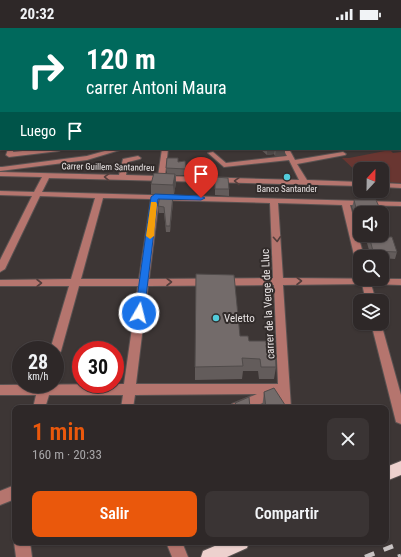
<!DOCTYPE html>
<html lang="es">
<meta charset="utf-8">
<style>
body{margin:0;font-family:"Roboto Condensed",sans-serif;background:#3a3434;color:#f1f3f6;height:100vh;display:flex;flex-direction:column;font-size:15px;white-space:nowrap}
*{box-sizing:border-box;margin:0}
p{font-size:13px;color:#a7a6a8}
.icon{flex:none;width:22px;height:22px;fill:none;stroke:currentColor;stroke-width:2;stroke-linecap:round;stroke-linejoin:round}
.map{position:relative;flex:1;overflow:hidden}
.side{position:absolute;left:12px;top:377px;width:377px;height:140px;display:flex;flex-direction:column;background:#2e2828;border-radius:8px;box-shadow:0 1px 3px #0004,0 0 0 1px #494445}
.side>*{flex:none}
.guide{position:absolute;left:0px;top:0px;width:401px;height:122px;box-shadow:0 1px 3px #0004,0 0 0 1px #494445;background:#00695c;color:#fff;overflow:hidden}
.needle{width:26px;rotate:22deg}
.buttons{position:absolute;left:353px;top:134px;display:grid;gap:8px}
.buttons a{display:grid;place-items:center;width:36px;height:36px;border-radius:8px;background:#2e2828;box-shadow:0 1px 3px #0004,0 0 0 1px #494445;font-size:20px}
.speed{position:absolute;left:12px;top:313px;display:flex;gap:8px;font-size:20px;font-weight:700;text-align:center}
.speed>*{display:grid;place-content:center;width:52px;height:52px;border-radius:50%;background:#2e2828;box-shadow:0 1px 3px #0004,0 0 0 1px #494445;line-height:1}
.speed small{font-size:10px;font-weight:400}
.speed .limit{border:6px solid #d22;background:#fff;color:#111}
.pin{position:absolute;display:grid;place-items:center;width:34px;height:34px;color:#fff;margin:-41px -17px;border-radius:50% 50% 50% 0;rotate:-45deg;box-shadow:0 0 4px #0007}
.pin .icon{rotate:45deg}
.me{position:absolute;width:44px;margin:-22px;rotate:8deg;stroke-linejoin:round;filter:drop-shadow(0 0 3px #0008)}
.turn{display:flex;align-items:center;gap:14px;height:84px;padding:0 20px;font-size:18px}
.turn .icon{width:52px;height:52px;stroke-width:2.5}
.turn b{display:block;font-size:28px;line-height:34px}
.then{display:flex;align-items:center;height:38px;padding:0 20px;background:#0003;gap:8px;font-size:15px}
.round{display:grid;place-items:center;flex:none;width:42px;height:42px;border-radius:8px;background:#3a3434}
.head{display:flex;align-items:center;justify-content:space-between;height:68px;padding:0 20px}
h1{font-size:24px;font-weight:600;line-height:30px;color:#ea580c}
.cta{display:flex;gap:8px;margin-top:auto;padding:8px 20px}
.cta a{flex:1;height:46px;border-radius:8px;background:#ea580c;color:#fff;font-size:16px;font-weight:600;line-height:46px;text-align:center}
.cta a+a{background:#3a3434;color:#f1f3f6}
.status{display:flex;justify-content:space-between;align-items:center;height:28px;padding:0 20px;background:#2e2828;direction:ltr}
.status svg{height:11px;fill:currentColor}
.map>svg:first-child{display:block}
</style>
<div class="status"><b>20:32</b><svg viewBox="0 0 49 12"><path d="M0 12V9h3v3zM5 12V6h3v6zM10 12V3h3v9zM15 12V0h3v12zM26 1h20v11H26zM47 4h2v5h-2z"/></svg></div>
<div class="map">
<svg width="401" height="529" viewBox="0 0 401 529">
<rect width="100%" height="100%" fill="#3d3635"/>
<path fill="#693631" d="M390,122L393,125L401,124V155L382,154V141H360V147L342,130H349Z"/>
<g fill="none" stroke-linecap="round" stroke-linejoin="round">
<defs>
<path id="minor" d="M134,0H138L139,1H135Z
M306,0H310V1H306Z
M396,0H401V2Z
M400,20H401V22H400Z
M400,40H401V43H400Z
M400,79H401V83H400Z
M8,121H14L13,124L42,121H62L59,123L9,129L6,127Z
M112,121H123L87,132L0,143V139H2L87,128Z
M162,121H168L165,148L299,152L289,132L224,139L208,125L213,124L226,135L287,128L283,121H289L295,132L343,124L346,126L345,127L297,136L307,152L360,154V158L49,150L42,164L401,174V178L350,177L364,229H360V234L355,231L342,177L278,175L283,250L401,251V257L371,256L376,273H366L362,256L283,257L291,380H279L278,369L250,380H230L232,376L257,366L135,367L133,380H121L123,367H49L45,380H33L36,367H0V357L124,356L138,258H79L61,323L59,326L55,327V322H50L69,258H0V252L71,251L95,170L40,168L5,241L0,244V232L32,168L0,167V163L34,164L42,149L0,148V144L119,147L123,131L138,128L141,130L140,131L128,134L126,147L158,148ZM103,170L151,171L139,251H81ZM159,172L270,175L273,250L149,251ZM274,257L278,356H136L148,258Z
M382,155L401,156V160L382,159Z
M371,295H381L401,367V396L396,394L395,390Z
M15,457V471L0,477V463Z
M15,512V514H30L32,529H16L14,514Z
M166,514H182L188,529H172Z"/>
<path id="major" d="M401,433V447L386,453V439Z
M224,514H249L247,520L227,529H201L203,523Z"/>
</defs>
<use href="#minor" stroke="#595251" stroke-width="2"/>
<use href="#major" stroke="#595251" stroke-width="2"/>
<use href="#minor" fill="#b5756e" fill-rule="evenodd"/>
<use href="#major" fill="#edd1ce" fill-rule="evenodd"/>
<path stroke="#c8c3c3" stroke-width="4.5" stroke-dasharray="10 10" stroke-linecap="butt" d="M365,529L401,515
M398,529L401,528"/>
</g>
<path fill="#635c5b" d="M260,121H285V127L275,128L274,126L267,127Z
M185,133L186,147H176V155L174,166H151V156L167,145L166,140L178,134Z
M215,149L229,161V168L215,167Z
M354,172L380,181L378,185H360V187H354L352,179Z
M173,174L170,204H166L164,185H159L158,178Z
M369,208L397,224L395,231L382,230V229H371L367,215Z
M240,308L249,313L276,339L274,351H259L258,343H243L242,351L195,352V339Z
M264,364L287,380H262Z
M235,375L250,380H234Z"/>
<path fill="#504b4a" d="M267,121H275L274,126L267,127Z
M276,121H285V127L275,128Z
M175,146L176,155L174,166L173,157Z
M173,167V174L170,204V198Z"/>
<path fill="#736b6a" stroke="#504b4a" d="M184,0H224L223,1H183Z
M167,130H178V134L185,133L186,141L166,140Z
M154,145L175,146L173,157L151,156Z
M215,149L228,150L229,161H215Z
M160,167H173L170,198H166L164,179L158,178Z
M354,172H376L380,181L356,180Z
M369,208L392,209L397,224L373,223Z
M196,246L234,247L240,308H248L249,313H275L276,339H261L260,331L242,330L243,338L195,339Z
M274,360L287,380H266L264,364Z
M249,369L250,380H238L235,375Z"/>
<defs><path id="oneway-chevron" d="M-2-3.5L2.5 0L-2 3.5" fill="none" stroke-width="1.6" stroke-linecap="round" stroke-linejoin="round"/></defs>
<g stroke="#533e3c">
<use href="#oneway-chevron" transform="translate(107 149) rotate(-179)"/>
<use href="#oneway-chevron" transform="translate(237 153) rotate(-179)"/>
<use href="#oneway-chevron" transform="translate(277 211) rotate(86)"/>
<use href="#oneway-chevron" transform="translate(299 253)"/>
<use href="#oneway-chevron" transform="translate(169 254)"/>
<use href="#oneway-chevron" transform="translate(39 255)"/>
</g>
<path fill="#1a73e8" stroke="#114b97" d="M155,166L201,168L205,170L201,172L158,171L144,285L139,288L135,285L151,169Z"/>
<path fill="#f59e0b" d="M151,174H156L157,176L154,208L150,211L146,208Z"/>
<g fill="#52cbda" stroke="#322c2b" stroke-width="1.5">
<circle cx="287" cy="149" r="4"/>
<circle cx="216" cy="290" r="4"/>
</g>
<g text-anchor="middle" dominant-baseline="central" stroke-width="4" stroke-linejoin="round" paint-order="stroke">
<g font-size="9" fill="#e9e4e4" stroke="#322c2b">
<text transform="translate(108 139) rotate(1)">Carrer Guillem Santandreu</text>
</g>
<g font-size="9" fill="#e9e4e4" stroke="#322c2b">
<text x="287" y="161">Banco Santander</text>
</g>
<g font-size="11" fill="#e9e4e4" stroke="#322c2b">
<text transform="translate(268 276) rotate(-93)">carrer de la Verge de Lluc</text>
</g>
<g font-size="11" fill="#e9e4e4" stroke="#322c2b" text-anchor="start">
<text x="224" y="290">Veletto</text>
</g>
</g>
</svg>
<div class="buttons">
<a><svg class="needle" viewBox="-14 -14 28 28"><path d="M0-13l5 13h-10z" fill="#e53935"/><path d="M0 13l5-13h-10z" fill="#a7a6a8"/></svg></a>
<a><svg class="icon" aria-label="sound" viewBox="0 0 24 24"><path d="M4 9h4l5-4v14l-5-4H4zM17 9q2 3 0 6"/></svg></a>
<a><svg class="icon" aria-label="search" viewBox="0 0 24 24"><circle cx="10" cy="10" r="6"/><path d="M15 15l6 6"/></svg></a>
<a><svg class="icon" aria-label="layers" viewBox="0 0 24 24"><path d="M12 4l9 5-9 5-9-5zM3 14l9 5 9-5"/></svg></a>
</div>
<div class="speed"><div>28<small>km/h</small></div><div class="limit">30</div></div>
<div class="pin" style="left:201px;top:170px;background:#d93025"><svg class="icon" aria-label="arrive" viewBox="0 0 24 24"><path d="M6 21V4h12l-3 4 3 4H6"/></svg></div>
<svg class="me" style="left:139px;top:285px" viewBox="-20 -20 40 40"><circle r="17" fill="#1a73e8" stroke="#fff" stroke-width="3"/><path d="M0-11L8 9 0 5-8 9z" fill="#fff"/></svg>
<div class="guide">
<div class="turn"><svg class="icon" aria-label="right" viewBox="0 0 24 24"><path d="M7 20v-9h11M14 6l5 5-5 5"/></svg><div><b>120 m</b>carrer Antoni Maura</div></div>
<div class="then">Luego<svg class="icon" aria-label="arrive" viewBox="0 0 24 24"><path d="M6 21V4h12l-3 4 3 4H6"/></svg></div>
</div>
<section class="side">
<div class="head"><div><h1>1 min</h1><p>160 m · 20:33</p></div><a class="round"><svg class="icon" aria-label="close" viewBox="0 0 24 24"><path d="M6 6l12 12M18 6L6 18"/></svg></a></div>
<div class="cta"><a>Salir</a><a>Compartir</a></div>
</section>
</div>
